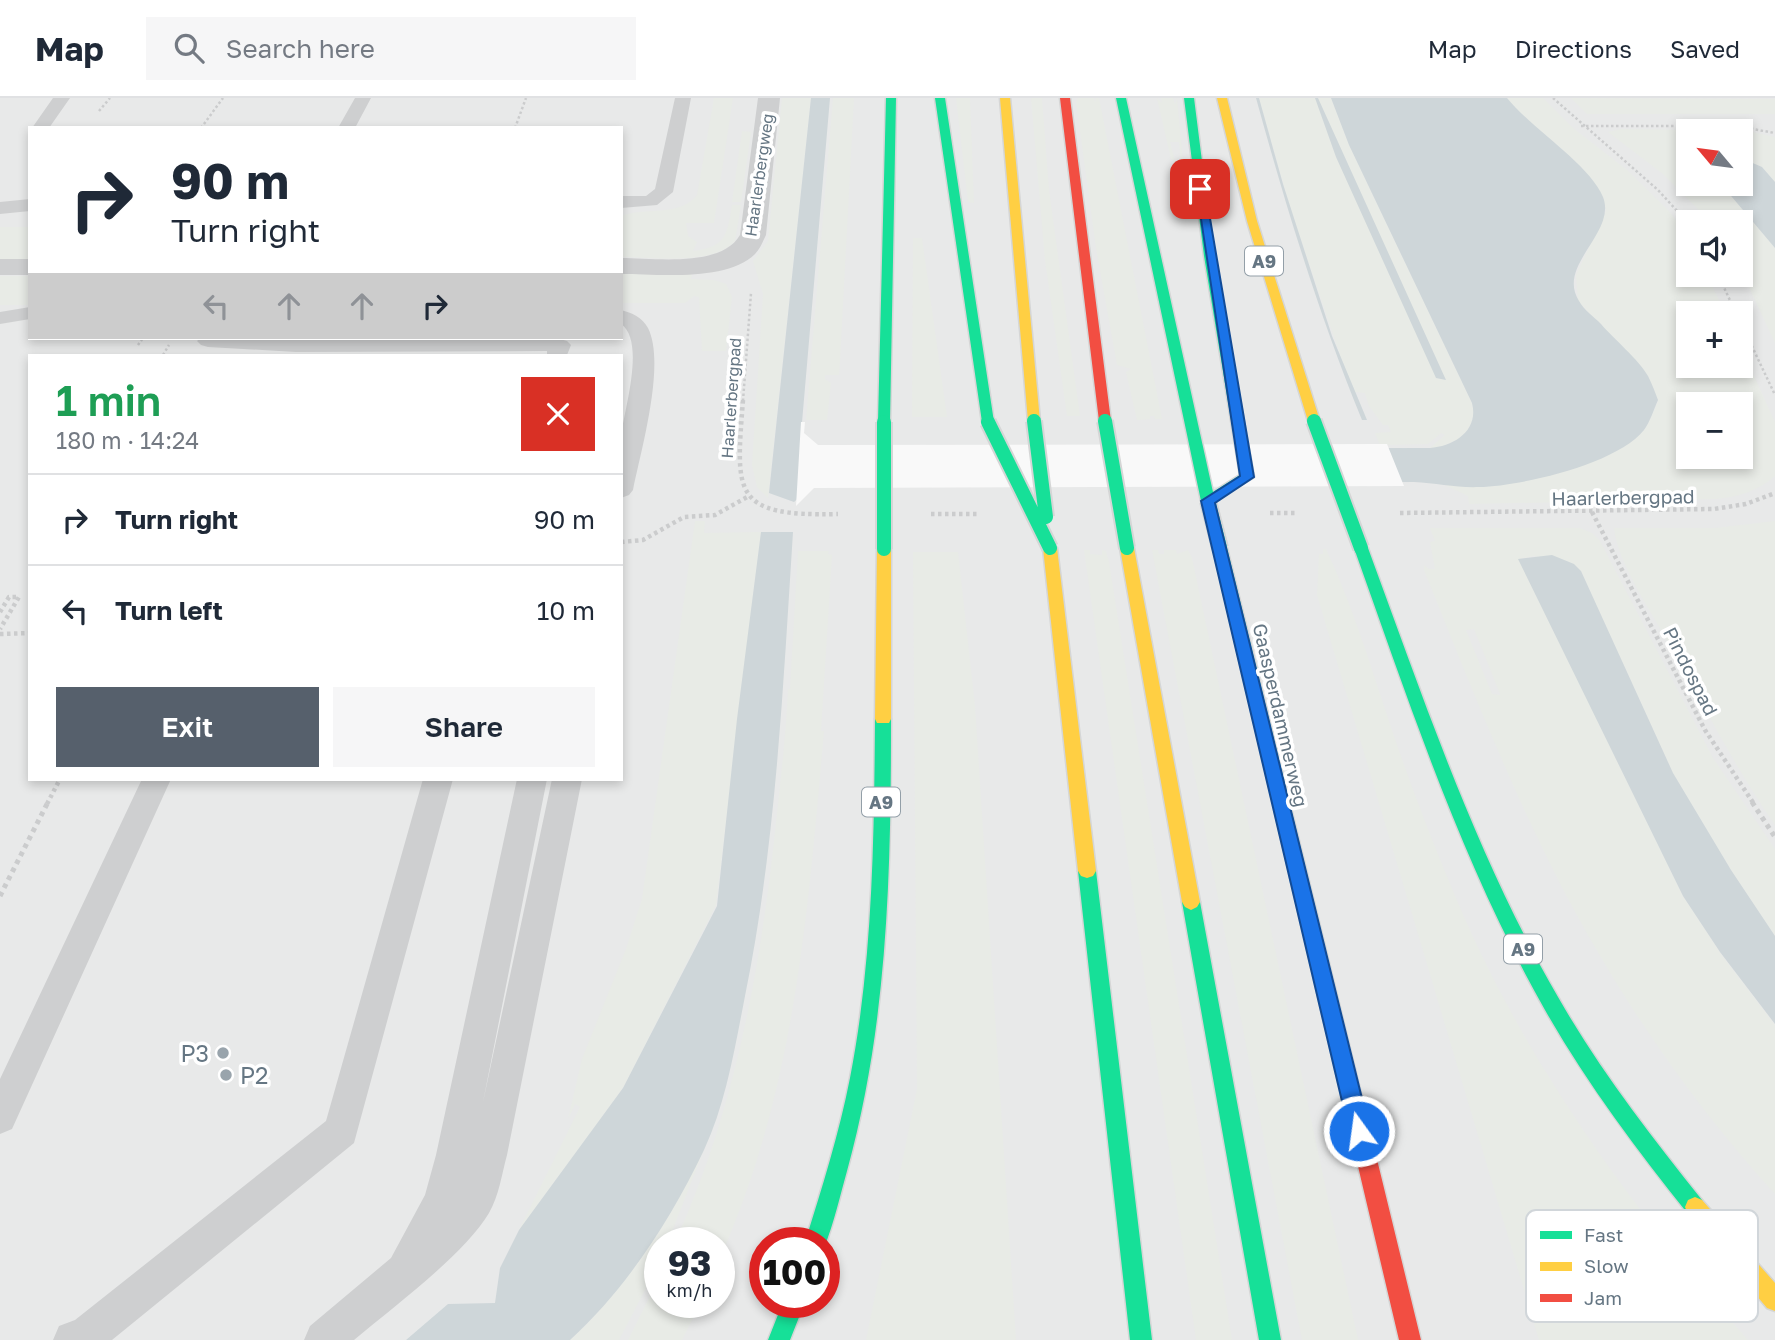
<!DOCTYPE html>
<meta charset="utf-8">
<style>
body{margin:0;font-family:"Golos Text",sans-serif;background:#f6f6f7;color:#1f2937;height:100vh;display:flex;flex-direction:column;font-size:26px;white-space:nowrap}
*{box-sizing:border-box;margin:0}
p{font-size:23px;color:#747a83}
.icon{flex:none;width:38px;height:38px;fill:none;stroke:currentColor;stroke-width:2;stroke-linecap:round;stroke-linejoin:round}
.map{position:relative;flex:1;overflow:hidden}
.details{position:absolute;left:28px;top:256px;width:595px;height:427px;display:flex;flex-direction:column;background:#fff;border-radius:0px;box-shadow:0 4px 10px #0003}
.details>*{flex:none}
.top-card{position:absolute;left:28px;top:28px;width:595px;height:214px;border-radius:0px;box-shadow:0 4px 10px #0003;background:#fff;color:#1f2937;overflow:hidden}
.needle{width:46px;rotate:299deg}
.tools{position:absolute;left:1676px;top:21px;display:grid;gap:14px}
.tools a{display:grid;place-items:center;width:77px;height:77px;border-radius:0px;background:#fff;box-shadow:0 4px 10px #0003;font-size:35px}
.speed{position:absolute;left:644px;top:1129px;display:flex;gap:14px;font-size:35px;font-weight:700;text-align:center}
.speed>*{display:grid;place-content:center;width:91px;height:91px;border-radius:50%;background:#fff;box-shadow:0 4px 10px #0003;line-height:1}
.speed small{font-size:18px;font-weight:400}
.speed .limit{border:10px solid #d22;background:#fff;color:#111}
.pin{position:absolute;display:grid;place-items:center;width:60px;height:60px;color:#fff;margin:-30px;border-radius:14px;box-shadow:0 4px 10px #0006}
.me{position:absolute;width:77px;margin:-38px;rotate:346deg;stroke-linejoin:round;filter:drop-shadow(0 0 5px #0008)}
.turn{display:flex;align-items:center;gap:24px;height:147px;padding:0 28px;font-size:32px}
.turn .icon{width:91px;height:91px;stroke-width:2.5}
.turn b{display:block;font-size:49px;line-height:60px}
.lanes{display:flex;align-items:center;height:66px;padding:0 28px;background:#0003;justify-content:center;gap:35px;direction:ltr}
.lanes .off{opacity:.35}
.round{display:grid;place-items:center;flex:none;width:74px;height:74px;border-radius:0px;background:#f6f6f7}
.overview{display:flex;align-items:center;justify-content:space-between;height:119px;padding:0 28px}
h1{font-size:42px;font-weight:600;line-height:52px;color:#1e9e55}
.action{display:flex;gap:14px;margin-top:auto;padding:14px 28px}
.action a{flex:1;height:80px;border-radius:0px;background:#56606c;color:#fff;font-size:28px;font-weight:600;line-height:80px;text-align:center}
.action a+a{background:#f6f6f7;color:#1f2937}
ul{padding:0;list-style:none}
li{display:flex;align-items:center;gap:21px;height:91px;padding:0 28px;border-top:2px solid #e0e1e3}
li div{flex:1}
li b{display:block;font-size:26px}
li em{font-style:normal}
header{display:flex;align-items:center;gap:42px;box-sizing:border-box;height:98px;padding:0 35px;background:#fff;border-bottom:2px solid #e0e1e3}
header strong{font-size:33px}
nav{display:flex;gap:38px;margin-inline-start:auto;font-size:24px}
.search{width:490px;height:63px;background:#f6f6f7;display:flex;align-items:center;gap:18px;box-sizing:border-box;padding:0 24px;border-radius:0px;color:#747a83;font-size:26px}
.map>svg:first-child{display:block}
</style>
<header>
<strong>Map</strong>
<div class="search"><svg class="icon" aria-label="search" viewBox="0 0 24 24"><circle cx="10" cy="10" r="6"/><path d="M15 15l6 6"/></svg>Search here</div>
<nav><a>Map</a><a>Directions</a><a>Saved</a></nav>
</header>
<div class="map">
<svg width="1775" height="1242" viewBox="0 0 1775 1242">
<rect width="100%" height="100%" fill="#f9f9f9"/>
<path fill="#e8e9e9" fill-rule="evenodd" d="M0,0H1775V1242H0ZM30,30H621V240H30ZM1689,33H1741V86H1689ZM1689,124H1741V177H1689ZM1689,215H1741V268H1689ZM30,257H621V681H30ZM1689,306H1741V359H1689ZM660,1144H719V1204H660ZM765,1144H824V1204H765Z"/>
<path fill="#e8ebe6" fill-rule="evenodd" d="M714,0H733L714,125H686L688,138L697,144L693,153C727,149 727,136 732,107H741L735,143C713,168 652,159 621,159V118C644,109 681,119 697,97Z
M782,0H811L768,400L757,389L752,367L763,196L753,163L768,143Z
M833,0H854L840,263L839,277H825V281L831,285L827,322H806Z
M956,0H970L974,105L968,104Z
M1031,0H1042L1049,92L1080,318H1067L1045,162Z
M1078,0H1094L1095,4L1096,0H1099L1162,321H1155L1154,318H1150V321L1137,322L1126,274L1131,271L1117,267L1096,150L1076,4Z
M1157,0L1162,5L1161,0H1173L1175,6L1177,0L1183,63H1181L1179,44H1170L1175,63L1171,61Z
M1259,0H1331L1349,47L1472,305C1479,332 1455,348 1430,350L1445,337L1441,335L1428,346L1380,347L1375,335L1391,334L1388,327H1383L1369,308L1365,295L1355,294L1349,283L1291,113Z
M1507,0H1543L1573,30L1627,72L1669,113L1689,140V177H1707L1725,215H1689V268H1741V250L1775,324V378C1758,393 1738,399 1716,401L1469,406L1468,398L1441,385C1453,386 1467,389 1479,389C1516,388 1621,361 1644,332C1650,324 1654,312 1658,303L1620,248L1578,203L1576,177L1606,113C1599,70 1534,34 1507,0ZM1689,306H1741V359H1689Z
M1571,0L1775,1V16H1587Z
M1622,31L1748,33L1775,39V84L1762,69L1741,60V33H1689V86H1721L1775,150V245L1741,172V124H1711L1663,76L1608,34Z
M742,33L751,34L741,104H732Z
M0,129H30V161H0Z
M913,140H922L947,319H912Z
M621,176H692L691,181L714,182L726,186L732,199L726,253H702L699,199L694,198L685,205H621Z
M0,178H30V207H0Z
M695,423H705L704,435L761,434L716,807L623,990L519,1132L580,1009L575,1006L568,1021L582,961L626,851L642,801Z
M1775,423V727C1736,671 1705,610 1672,551C1655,520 1617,464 1614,430H1715Z
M1430,430H1580L1592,435L1600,443L1713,660L1775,751V838L1731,772L1673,675L1581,473L1534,458L1519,461L1683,798L1723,859L1775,927V1096C1681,993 1600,871 1540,745C1497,656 1461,564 1424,472V467L1429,471H1435L1430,444L1435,443ZM1474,531L1500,596V597L1492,596L1466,532Z
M1323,451H1326C1349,500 1366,553 1383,605C1403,667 1427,731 1453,793C1522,960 1629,1108 1748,1242H1539L1317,497L1319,456H1323Z
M1084,452H1090V456L1102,457V452L1106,453L1109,464L1232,1242H1196Z
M1152,452H1158L1159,456H1164V452H1176L1177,456L1188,452L1192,460L1358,1242H1302Z
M798,453H829L828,456L832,457L821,633H824C808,813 795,994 719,1162V1144H675C734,1015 760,874 775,734C780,686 786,639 788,591H790Z
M913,454H958L975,608L1016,1242H866L917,991Z
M704,1051L668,1144H660V1163L619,1242H570C629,1189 668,1120 704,1051Z
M660,1178V1204H701L682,1242H628Z"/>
<path fill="#ced6d9" d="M811,0H830L801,336L817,351L1430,350C1455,348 1479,332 1472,305L1349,47L1331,0H1507C1532,31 1589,66 1603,99C1617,135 1556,167 1579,203C1584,212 1594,219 1601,226C1614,241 1639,262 1648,278C1652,286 1655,294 1658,302C1654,311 1650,324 1644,332C1617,366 1522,388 1479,389C1458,390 1436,385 1414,384L813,387L794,404L769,395Z
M1256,0H1259L1283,86L1332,238L1367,322H1362C1319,217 1286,109 1256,0Z
M1315,0H1318L1446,282L1436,280L1336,59Z
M1741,60L1762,69L1775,84V150L1721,86H1741Z
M761,434H793C783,589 776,746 745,898C735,949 726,1005 704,1052C671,1121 627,1190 570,1242H406L448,1206L495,1205L500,1170L519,1132L623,990L717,808L737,621Z
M1552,457L1574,466L1581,473L1673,675L1731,772L1775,838V926L1720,854L1683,798L1518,461Z"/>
<path fill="#f9f9f9" d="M801,324H805L804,335L818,347L1387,346L1404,388L814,390L796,408Z"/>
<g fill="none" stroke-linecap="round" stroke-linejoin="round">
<defs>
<path id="fast" d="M886,0H896L890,324L884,328L878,324Z
M935,0H945L994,324L988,328L982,324Z
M1116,0H1126L1213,394L1240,377L1204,158L1184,0H1194L1214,158L1254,379L1208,407L1201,403Z
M1220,445L1227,450L1355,971L1352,977L1345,980L1338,977L1335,971L1213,450Z
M1361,445L1368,450C1424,602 1476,758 1558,899C1599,971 1650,1037 1702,1102L1705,1109L1702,1116L1695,1119L1688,1116C1636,1051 1586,984 1545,912C1462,766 1410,607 1354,450Z
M883,615L889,617L891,621C891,774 888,925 847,1073C840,1098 834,1125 824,1150V1144H805C822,1090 839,1036 850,980C873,862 874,741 875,621L877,617Z
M1087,766L1093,768L1096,773L1152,1242H1130L1078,773L1081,768Z
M1191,796L1197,799L1200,804L1281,1242H1259L1182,804L1185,799Z
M783,1204H805L790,1242H768Z"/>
<path id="slow" d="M1000,0H1010L1040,323L1034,327L1028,323Z
M1217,0H1227L1257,123L1320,323L1318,326L1314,327L1308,323L1247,123Z
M1050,445L1057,450L1096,773L1093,778L1087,780L1081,778L1078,773L1043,450Z
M1127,445L1134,450L1200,804L1197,809L1191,812L1185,809L1182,804L1120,450Z
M884,446L891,451V621L889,625H877L875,621L877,451Z
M1695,1099L1702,1102L1775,1185V1213L1767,1210L1688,1116L1685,1109L1688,1102Z"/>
<path id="jam" d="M1060,0H1070L1111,323L1105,327L1099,323Z
M1345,962L1352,965L1355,971L1421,1242H1399L1335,971L1338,965Z"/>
</defs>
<use href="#fast" stroke="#d5d6d6" stroke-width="3"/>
<use href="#slow" stroke="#d5d6d6" stroke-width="3"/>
<use href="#jam" stroke="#d5d6d6" stroke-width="3"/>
<path stroke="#cbcccd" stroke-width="2.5" stroke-dasharray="2.5 2.5" stroke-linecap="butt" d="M1553,0L1658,92L1689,126
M99,13L110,0
M1581,28H1736L1775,35
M201,30L223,0
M515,30L526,0
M1718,177L1736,215
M1741,225L1775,297
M138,247L143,240
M163,257L169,247
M743,303L751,195"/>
<path stroke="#cbcccd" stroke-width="4.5" stroke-dasharray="3.5 3.5" stroke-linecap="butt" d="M743,302C736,395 731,419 838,416
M1592,414L1705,632L1754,706
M1270,415H1296
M1400,415L1714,411L1746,406L1775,395
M931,416H978
M621,444L643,442L684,419L715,417L749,398
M0,514L9,499H19L0,531
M0,536L30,535
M47,706L60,681"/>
<path stroke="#cbcccd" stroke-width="5" stroke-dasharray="4.5 4.5" stroke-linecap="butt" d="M1752,704L1775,739
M0,798L48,704"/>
<path fill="#cecfd0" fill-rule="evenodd" d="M53,0H70L49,30H32Z
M355,0H371L355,30H338Z
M675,0H691L673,94L657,107L621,110V98H646L655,91Z
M30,101V113L0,116V104Z
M30,209V221L0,226V214Z
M621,212C632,215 642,219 648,230C666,266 641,352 633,392L629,397L621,400C621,380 619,358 621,338C624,313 646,243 621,226Z
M200,240L560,241L567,243L571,247L567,257H547V253L296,254L208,249L201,247L197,243Z
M142,681H171L12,1031L0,1036V981Z
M423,681H453L354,1045L112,1242H53L59,1228L75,1222L326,1023Z
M517,681H547L483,1004L552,681H582L507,1057C502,1075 499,1098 489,1115C464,1157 393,1209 354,1242H304L310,1228L391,1160L425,1097L436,1057Z"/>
<path fill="#cecfd0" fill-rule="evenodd" d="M758,0H780L766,137C763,143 760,151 755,156C727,184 658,176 621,176V160C654,160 721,170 740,137Z
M0,161H30V177H0Z"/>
<use href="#fast" fill="#16e098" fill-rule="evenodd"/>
<use href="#slow" fill="#ffcf43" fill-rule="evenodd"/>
<use href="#jam" fill="#f24e42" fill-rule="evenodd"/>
<defs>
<path id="fast-bridge" d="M1034,323L1046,419
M1105,323L1127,450
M1314,323L1361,450
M884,324V451
M988,324L1050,450
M1208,403L1220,450"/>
</defs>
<use href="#fast-bridge" stroke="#d5d6d6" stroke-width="18" stroke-linecap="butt"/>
<use href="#fast-bridge" stroke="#16e098" stroke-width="14"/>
</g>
<path fill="#1a73e8" stroke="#114b97" stroke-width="2" d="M1196,88L1205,91L1254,379L1215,405L1370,1033L1367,1040L1359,1043L1352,1040L1349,1033L1201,403L1240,378Z"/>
<g fill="#99a4ac" stroke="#fff" stroke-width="2.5">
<circle cx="223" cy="955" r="7"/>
<circle cx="226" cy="977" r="7"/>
</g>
<g text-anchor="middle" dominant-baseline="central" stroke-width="7" stroke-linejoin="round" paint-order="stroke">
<g font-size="16" fill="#657683" stroke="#fff">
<text transform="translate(759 77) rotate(-82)">Haarlerbergweg</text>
<text transform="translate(731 300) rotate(-86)">Haarlerbergpad</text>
</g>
<g fill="#fff" stroke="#939fa8" stroke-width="2">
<rect x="1245" y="148.5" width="38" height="29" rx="5"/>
<rect x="862" y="689.5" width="38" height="29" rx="5"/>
<rect x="1504" y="836.5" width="38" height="29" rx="5"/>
</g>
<g font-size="18" font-weight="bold" fill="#657683">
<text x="1264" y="163">A9</text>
<text x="881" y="704">A9</text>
<text x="1523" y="851">A9</text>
</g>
<g font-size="19" fill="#657683" stroke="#fff">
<text transform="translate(1623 399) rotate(-1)">Haarlerbergpad</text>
<text transform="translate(1691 573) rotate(63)">Pindospad</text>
<text transform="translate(1281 617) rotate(77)">Gaasperdammerweg</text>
</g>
<g font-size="23" fill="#657683" stroke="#fff" text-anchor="end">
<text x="209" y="955">P3</text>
<text x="240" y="977" text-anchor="start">P2</text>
</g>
</g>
<rect x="1526" y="1112" width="232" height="112" rx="10" fill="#fff" stroke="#d1d6da" stroke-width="2"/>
<rect x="1540" y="1133" width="32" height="8" fill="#16e098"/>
<rect x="1540" y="1164" width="32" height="9" fill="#ffcf43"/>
<rect x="1540" y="1196" width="32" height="8" fill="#f24e42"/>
<g font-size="19" fill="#657683">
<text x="1584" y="1144">Fast</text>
<text x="1584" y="1175">Slow</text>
<text x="1584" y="1207">Jam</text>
</g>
</svg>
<div class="tools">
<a><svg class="needle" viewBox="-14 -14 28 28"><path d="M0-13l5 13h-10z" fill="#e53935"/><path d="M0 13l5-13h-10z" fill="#747a83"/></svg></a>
<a><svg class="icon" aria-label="sound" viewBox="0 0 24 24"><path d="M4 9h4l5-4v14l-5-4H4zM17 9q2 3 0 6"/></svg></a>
<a>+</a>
<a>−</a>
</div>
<div class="speed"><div>93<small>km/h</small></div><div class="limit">100</div></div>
<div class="pin" style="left:1200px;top:91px;background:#d93025"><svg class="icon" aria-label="arrive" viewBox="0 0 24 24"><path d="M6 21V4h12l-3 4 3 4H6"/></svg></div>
<svg class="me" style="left:1359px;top:1033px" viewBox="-20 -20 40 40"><circle r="17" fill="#1a73e8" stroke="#fff" stroke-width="3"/><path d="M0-11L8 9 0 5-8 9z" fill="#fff"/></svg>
<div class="top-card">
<div class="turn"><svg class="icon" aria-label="right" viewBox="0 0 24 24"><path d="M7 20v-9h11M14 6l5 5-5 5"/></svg><div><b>90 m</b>Turn right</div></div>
<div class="lanes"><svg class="icon off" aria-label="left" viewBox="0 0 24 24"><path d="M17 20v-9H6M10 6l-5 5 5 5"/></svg><svg class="icon off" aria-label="ahead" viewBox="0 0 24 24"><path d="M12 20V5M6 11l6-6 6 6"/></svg><svg class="icon off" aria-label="ahead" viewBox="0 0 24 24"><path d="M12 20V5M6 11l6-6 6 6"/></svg><svg class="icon" aria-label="right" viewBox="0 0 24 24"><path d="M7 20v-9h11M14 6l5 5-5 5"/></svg></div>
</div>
<section class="details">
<div class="overview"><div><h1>1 min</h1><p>180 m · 14:24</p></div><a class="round" style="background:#d93025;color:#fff"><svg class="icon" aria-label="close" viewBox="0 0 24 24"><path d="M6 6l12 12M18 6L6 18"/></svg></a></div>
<ul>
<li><svg class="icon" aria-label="right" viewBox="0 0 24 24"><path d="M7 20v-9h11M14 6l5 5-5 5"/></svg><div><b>Turn right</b></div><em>90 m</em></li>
<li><svg class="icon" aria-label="left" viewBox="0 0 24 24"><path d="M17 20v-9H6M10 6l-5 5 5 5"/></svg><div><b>Turn left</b></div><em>10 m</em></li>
</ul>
<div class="action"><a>Exit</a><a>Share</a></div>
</section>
</div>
